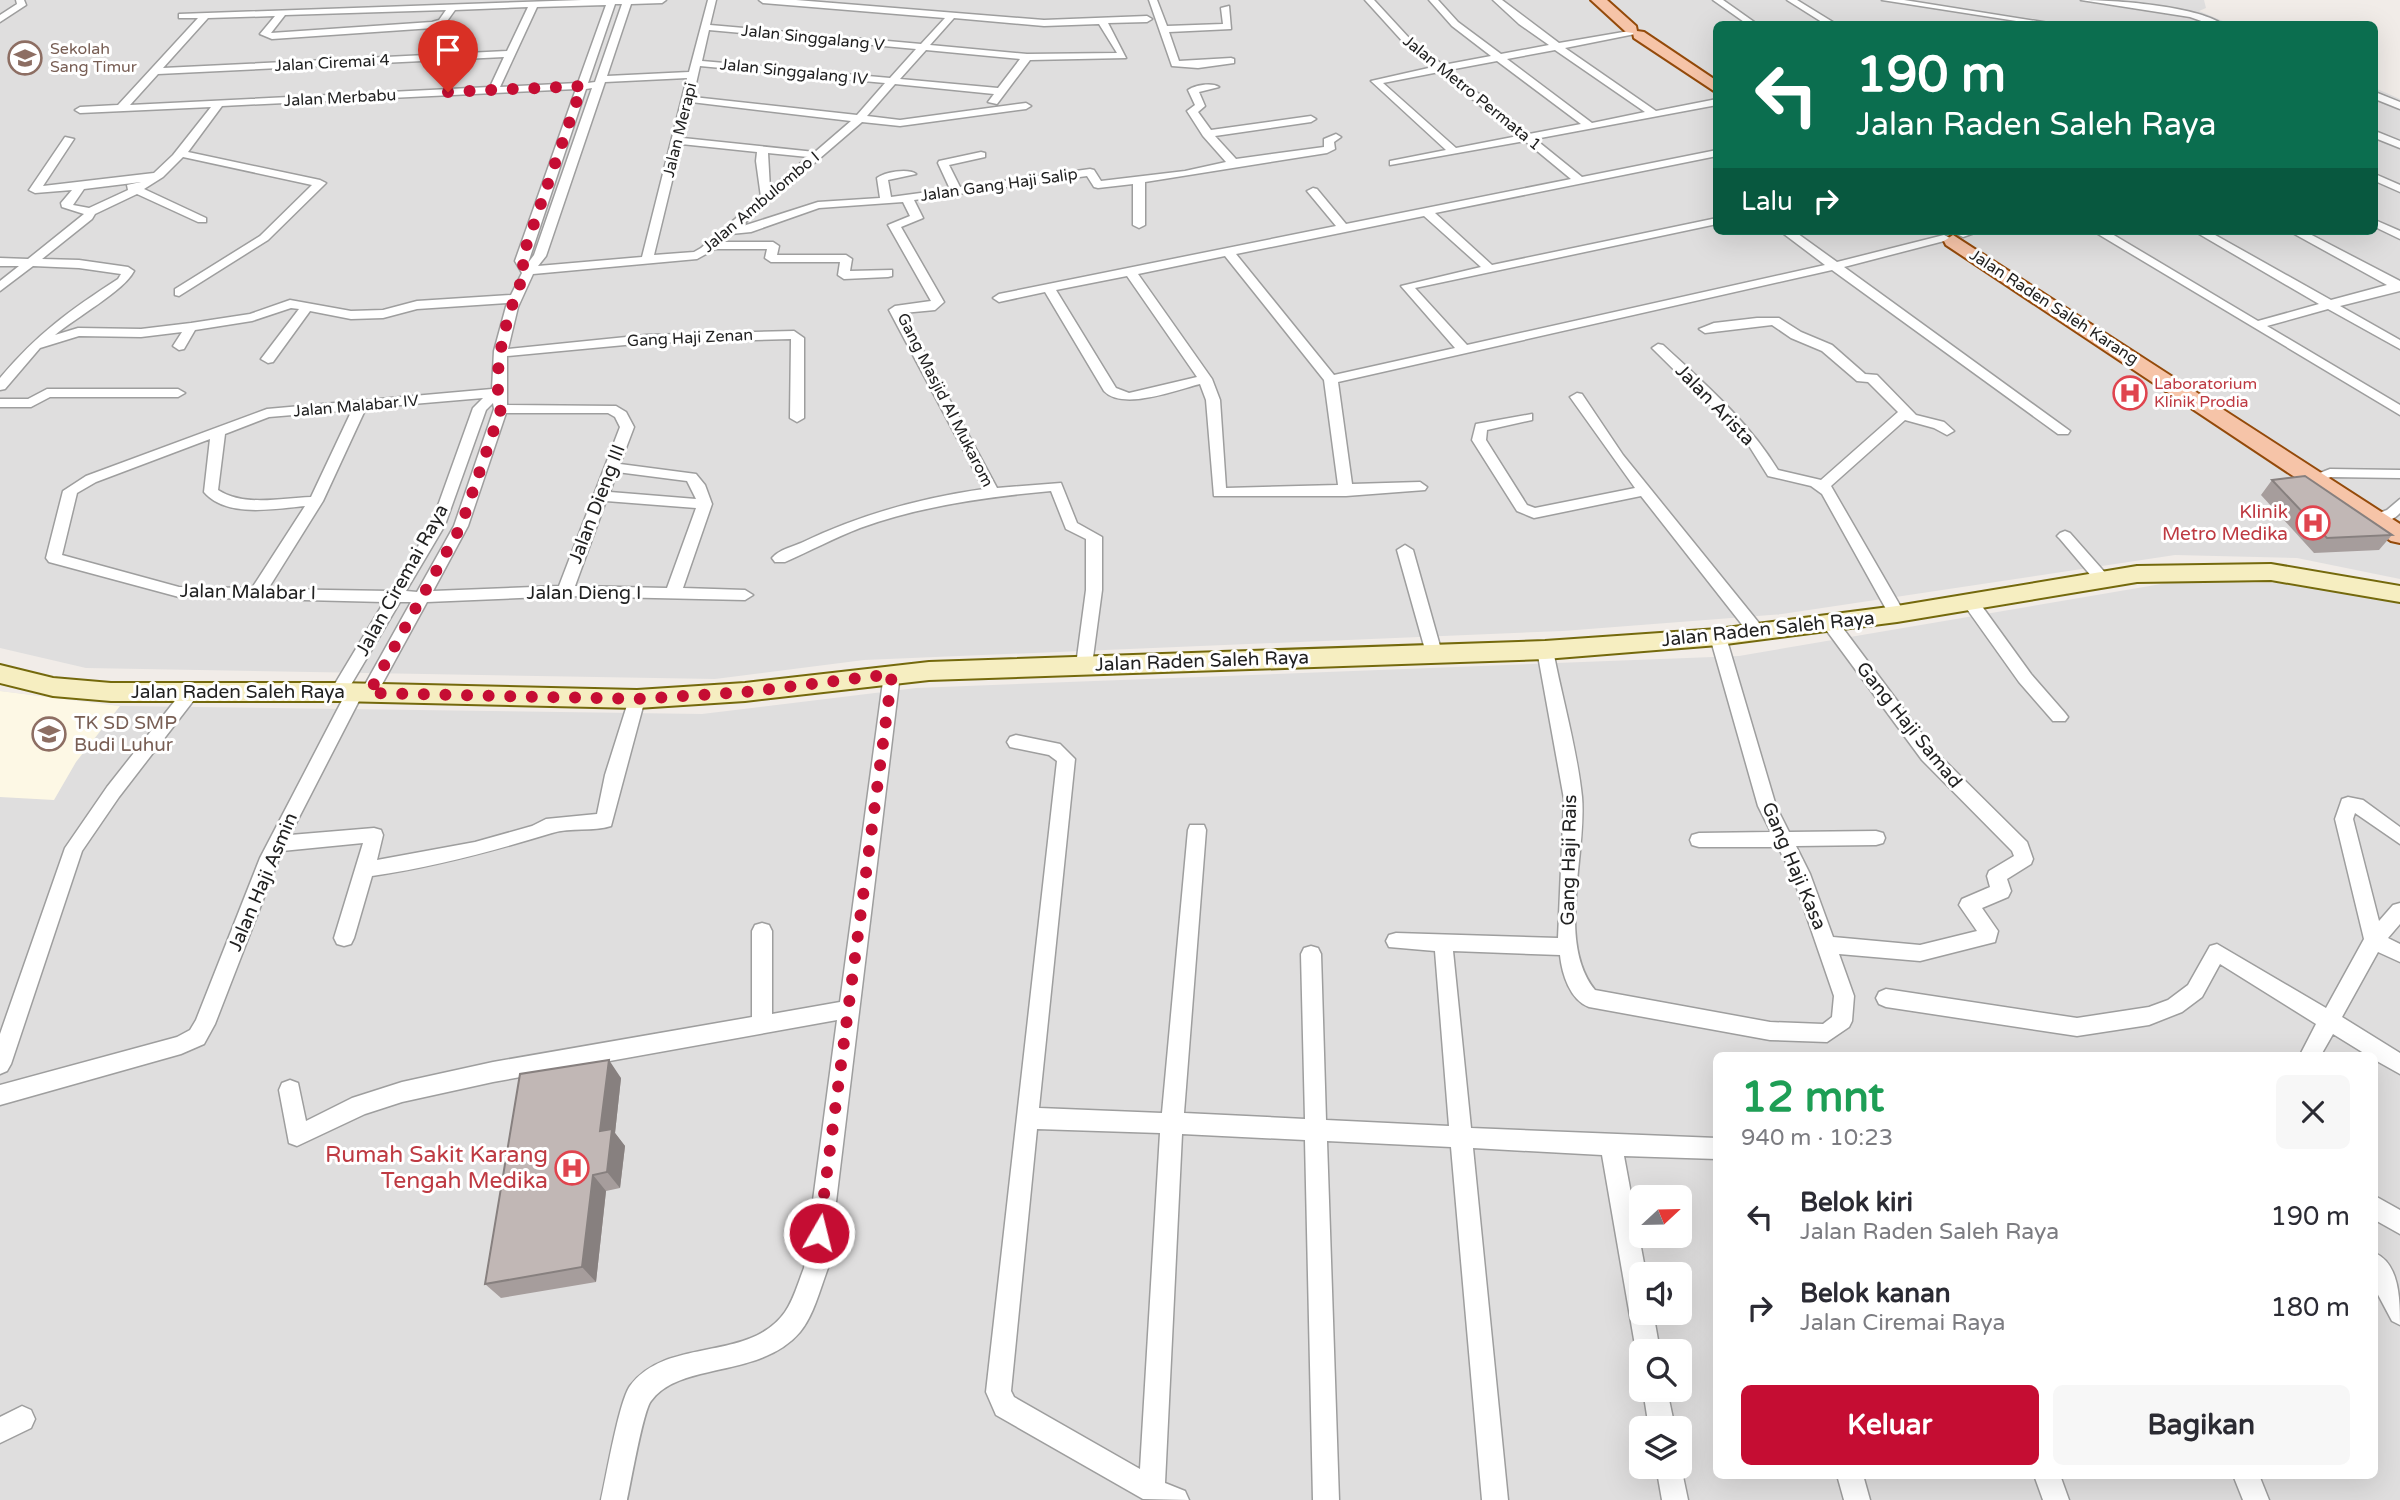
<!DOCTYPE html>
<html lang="id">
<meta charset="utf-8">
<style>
body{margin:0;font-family:"Varela Round",sans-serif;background:#f7f7f7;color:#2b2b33;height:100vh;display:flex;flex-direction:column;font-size:26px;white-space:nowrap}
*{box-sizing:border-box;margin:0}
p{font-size:23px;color:#7c7c81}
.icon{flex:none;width:38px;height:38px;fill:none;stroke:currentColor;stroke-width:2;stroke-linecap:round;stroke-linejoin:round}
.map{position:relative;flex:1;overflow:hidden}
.side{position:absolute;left:1713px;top:1052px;width:665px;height:427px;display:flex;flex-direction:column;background:#fff;border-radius:10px;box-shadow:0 7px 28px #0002}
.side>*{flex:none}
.banner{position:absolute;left:1713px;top:21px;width:665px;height:214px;border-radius:10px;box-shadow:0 7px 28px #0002;background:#0b6e4f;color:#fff;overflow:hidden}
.needle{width:46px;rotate:68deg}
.tools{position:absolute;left:1629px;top:1185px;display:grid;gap:14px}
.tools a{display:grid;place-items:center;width:63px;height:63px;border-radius:10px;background:#fff;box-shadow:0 7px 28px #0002;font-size:35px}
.pin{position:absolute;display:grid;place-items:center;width:60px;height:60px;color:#fff;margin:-72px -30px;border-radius:50% 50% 50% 0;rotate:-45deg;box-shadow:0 0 7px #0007}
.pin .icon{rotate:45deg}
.me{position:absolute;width:77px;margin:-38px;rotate:8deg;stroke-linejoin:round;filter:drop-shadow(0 0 5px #0008)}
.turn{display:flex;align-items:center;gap:24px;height:147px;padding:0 28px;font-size:32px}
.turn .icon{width:91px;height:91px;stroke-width:2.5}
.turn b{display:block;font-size:49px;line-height:60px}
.then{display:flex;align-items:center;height:66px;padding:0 28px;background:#0003;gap:14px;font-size:26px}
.round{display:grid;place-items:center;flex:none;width:74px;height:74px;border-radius:10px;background:#f7f7f7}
.head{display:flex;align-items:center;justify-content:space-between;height:119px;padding:0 28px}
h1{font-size:42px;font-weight:800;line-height:52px;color:#1e9e55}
.action{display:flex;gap:14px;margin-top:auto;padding:14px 28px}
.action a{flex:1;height:80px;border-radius:10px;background:#c50d33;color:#fff;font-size:28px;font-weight:800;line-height:80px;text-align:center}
.action a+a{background:#f7f7f7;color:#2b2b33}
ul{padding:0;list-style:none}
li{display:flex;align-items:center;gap:21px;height:91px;padding:0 28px}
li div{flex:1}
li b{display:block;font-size:26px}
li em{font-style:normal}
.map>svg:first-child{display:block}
</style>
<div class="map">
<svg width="2400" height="1500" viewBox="0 0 2400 1500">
<rect width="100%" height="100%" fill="#f1ece8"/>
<path fill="#dfdede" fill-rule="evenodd" d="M0,0H2204L2206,8L2199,11L2230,24H1717V231H2375V88L2400,99V579L2297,558L2175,555L1782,614L1563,631L864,660L715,679L86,668L0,648Z
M2179,581L2321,584L2400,602V1500H0V691L121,706L702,714L916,688L1739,656ZM1717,1055H2375V1475H1717ZM1642,1197H1680V1236H1642ZM1642,1274H1680V1312H1642ZM1642,1351H1680V1390H1642ZM1642,1428H1680V1466H1642Z"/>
<path fill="#fdf8e5" d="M0,691L120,706L76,762L54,800L0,797Z"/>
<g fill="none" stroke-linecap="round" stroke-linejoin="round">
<defs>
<path id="street" d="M16,0H24L26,5L0,22V15L17,4Z
M582,0H666L662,3L631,4L607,76L689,72L708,0H716L710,25L921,44L945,18L763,3L759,0H796L1044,20L1147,16L1152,19L1147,22L1108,23L1126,58L1030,60L997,104L988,102L994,94L895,84L867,116L900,120L1026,103L1031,106L1026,109L900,126L862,122L740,227L818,202L880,198L877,178C885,172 908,168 916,174L888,180L891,197L950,189L938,163L939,161L981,152L985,153V157L949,165L960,187L1090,169L1094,170L1101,181L1185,171L1226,162L1203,136L1187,111L1195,105L1188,90C1195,85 1212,82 1219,87L1199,92L1205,106L1198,112L1211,130L1311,116L1316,119L1311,122L1215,136L1236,159L1324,147V139L1336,134L1341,137L1334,142L1335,149L1327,153L1145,182V225L1139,228L1133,225V184L1098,188L1094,187L1087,176L914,200L923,218L901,227L944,302L935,310L903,313L997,488L1061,483L1077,523L1102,537V590L1092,665L1084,671L1076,665L1086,590V539L1066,529L1051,491C986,497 921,506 860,528C834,538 810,551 785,562H775L772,558C779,550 791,547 801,543C859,515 920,498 984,489L889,310L895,306L931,301L888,225L910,216L903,202L819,208L751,232L731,234L723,242H773L779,246L777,255H846L852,259L850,271L892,270V276L888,277L844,279L838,275L840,262H771L765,258L767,249H715L697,259L533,274L518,307L508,349L646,335L794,331L804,338V418L797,422L790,418L791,339L646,343L507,356V405L616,406L626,412L634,427L620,464L696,474L705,485L712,504L683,588L745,590L753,595L745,600L565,596L427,602L375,697L369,699L362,695L290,835L374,828L381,830L383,835L377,860L475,842L532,826L546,819L597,814L605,775L629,699L637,693L645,699L611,826C593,832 571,827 552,833C493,851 434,867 372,876L354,938L351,944L344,946L337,944L334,938L363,843L282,851L215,1024L204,1044L181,1054L0,1105V1085L177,1037L190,1030L196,1020L260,858L348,689L344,696L338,698L330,692L384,602L179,597L49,562L46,558L63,491L86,476L267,409L492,389L494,351L507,303L417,309L383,318L351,319L310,311L273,362L268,363L261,359L299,309L291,308L252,321L195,330L184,349L179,350L173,346L182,332L141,337L79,336L40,348L5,389L0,390V378C37,334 70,310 118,279L121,274L79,268L33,266L0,291V281L19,266H0V258L28,259L84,214L62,207L61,203L72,190L35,193L29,190L65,137L74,139L43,186L154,173L173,155L211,107L80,113L75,110L80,107L118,105L198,18H179V14ZM615,4H622L595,82L588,83ZM606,5L578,83L500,87L537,7ZM528,7L507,51L163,68L208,18L275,16L260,34L272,39L433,28L445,24L455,10ZM446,10L439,20L432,22L271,33L285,15ZM954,18L1044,26L1099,24L1117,53L1027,54L930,45ZM709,30L916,49L890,78L702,61ZM926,50L1020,59L998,88L900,79ZM504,57L490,87L130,105L158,74ZM700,66L885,83L857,115L693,97ZM687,78L642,257L538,266L546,256L605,82ZM592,88L534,255L528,263L586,89ZM576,89L515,261L522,273L511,295L417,301L383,310L351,311L290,300L250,314L191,323L141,329L78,328L55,335C75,318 124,291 134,271L128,267L79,260L42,259L92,219L95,214L137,194L198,222H206V218L144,189L163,177L183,157L312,185L260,236L175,289V295L179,296L268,240L324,185L326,183L320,180L188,152L222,106ZM691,102L851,121L815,152L683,138ZM681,144L757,152L756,161L761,197L701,248L694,252L654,255ZM768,153L808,157L770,189ZM141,182L127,185L128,190L89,208L73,205L84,189ZM483,398L473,408L431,525L391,591L268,589L323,501L366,408ZM493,403L494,409L454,526L417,592L406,591L445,525L486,410ZM352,410L311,497C282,498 244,507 218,490L225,434L269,417ZM506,413H608L615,417L620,427L559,586L433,591L468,526ZM210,439L204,492C226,518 275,509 305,506L252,588L179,587L62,555L77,493L96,482ZM617,472L687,481L696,499L610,492ZM606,501L696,508L667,588L575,586ZM400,602H411L362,690L355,686L349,688Z
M1149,0H1157L1167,26L1223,24L1221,8L1229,6L1231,29L1169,32L1179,61L1231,58L1234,59V63L1198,68L1172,66Z
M1365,0H1374L1410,39L1443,65L1491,56L1452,26L1429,0H1438L1458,22L1501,54L1549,45L1519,24L1493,0H1502L1559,43L1635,30V34L1565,48L1656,111L1717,99V105L1535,139L1582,177L1717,150V156L1435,213L1492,265L1717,218V224L1415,288L1467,345L1825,265L1780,231H1794L1837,262L1944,235L1950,238L1948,240L1844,267L2070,431L2068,434H2058L1832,270L1338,382L1352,484L1420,482L1427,487L1425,490L1346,496H1214L1206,400L1200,384C1176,390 1123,411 1104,391L1045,292L999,302L993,298L999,294L1336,226L1307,191L1313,188L1317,189L1346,224L1571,179L1525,141L1390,165V161L1446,150L1371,81L1433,67L1404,43ZM1555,50L1645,112L1592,123L1507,59ZM1497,61L1581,124L1529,134L1449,70ZM1439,72L1518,136L1456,148L1383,83ZM1424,216L1481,267L1401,286L1455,348L1334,375L1236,254ZM1225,256L1324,380L1338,485L1226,488L1220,400L1212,379L1138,274ZM1127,276L1197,377L1129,393L1116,388L1056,290Z
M1713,0H1723L1757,24H1747Z
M1787,0H1797L1836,24H1825Z
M1882,0H1904L2055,24H2035Z
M2081,0C2114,0 2196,6 2222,24H2210L2190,17Z
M2375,92L2400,102V109L2375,99Z
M2375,131L2400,141V148L2375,138Z
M2375,174L2400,185V192L2375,181Z
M2375,220L2400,231V239L2375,227Z
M1961,231H1980L1963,237L1957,234Z
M2093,231H2107L2258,321L2319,304L2194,231H2208L2331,300L2387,285L2289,231H2304L2400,281V291L2340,306L2400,340V349L2328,309L2267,326L2400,405V415Z
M1757,318H1779L1801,332L1832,345L1865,374L1877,375L1916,415L1944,422L1954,431L1947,435L1934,428L1905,420L1831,486L1905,614L1903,618H1891L1822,494L1811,486L1768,476L1746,441L1652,348L1658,344L1663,345C1705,384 1748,421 1778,470L1821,480L1898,412L1868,382L1857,381L1822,351L1791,338L1772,325L1705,333L1699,329L1714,323Z
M47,389H178L185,393L178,397H50L31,407H0V399H28Z
M1577,393L1582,394L1623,455L1763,628L1765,632L1763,636H1751L1641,496L1534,518L1529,516L1517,511L1472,440L1476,424L1532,414V420L1487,430L1486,440L1527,505L1535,508L1635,488L1570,397Z
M2330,469L2400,470V478L2331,477L2314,482L2307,478Z
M2400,499V513C2394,520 2380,525 2371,522V516L2387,510Z
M2065,531L2070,533L2108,576L2111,580L2108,584H2098L2060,539L2057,536L2060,533Z
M1405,545L1413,550L1442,653L1434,659L1426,653L1397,550Z
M1970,597L1976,598L2031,674L2065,713L2068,717L2065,721H2053L2019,682L1962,602Z
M1830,617L1836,619L1934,750L2027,842L2033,859L2031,864L2007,879L2011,891L2008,897L1982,908L1998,931L1995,942L1920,961L1839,954L1854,996L1852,1021L1849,1027L1827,1042L1770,1040L1589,1007C1570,1000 1562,974 1560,955L1453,951L1471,1128L1717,1138V1159L1624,1156L1646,1274H1642V1312H1653L1660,1351H1642V1360L1636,1351L1602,1155L1473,1148L1508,1500H1482L1451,1147L1327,1141L1339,1500H1313L1305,1140L1182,1134L1165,1483L1185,1491L1189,1500L1143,1499L996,1415L986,1392L1057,761L1049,755L1010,747L1007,742L1010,737L1016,735L1060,744L1075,759L1039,1108L1162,1113L1188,830L1190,825H1204L1206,830L1184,1113L1305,1119L1301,954L1304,948L1311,946L1318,948L1321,954L1326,1120L1449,1126L1435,951L1389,947L1386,941L1389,935L1396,933L1558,938L1564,799L1537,650L1539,646L1545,644L1553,650C1562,698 1577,748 1582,797C1587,854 1556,942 1595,990L1770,1022L1823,1024L1832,1017L1834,996L1792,874L1778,847H1699L1692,845L1690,840L1692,835L1699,833L1771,832L1758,806L1710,637L1718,631L1726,637L1776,806L1789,832L1876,831L1883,833L1885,838L1883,843L1876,845L1796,846L1810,874L1833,937L1920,945L1977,931L1959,905L1962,899L1990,887L1987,876L1989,871L2014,856L2012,851L1922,760L1824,627L1822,623ZM1037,1129L1160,1133L1140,1469L1014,1397L1011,1391Z
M892,668L900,674L828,1268C820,1289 814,1315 800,1332C760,1379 680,1361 651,1401C643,1411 631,1482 627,1500H601C606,1478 619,1401 630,1386C667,1336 749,1363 785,1312C794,1299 798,1283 804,1268L837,1020L493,1082L402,1102L365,1114L297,1146L289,1143L279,1090L282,1083L290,1080L298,1083L306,1121L352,1098L402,1082L493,1062L752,1017V931L755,925L762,923L769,925L772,931V1014L840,1002L884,674Z
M191,686L199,692L197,696L119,797L82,851L11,1064L7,1071L0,1074V1034L65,848L107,787L185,688Z
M2348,797L2363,800L2400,827V844L2355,813L2353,819L2379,921L2393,905L2400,903V924L2388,938L2400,944V962L2378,952L2342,1017L2400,1053V1074L2375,1060V1055H2367L2333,1034L2321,1055H2300L2316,1024L2220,964L2202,997L2182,1012L2149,1025L2077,1036L1886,1007L1879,1004L1876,998L1879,992L1886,989L2077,1018L2149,1007L2168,1000L2188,985L2210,946L2217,944L2326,1008L2364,939L2335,819L2342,799Z
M2375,1196L2400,1210V1234L2375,1220Z
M2375,1253C2400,1264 2400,1301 2400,1325L2392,1321L2375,1289Z
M1643,1390H1667L1675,1428H1649Z
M22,1406L31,1410L35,1419L31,1428L0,1443V1417Z
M1680,1462L1688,1500H1662L1656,1466H1680Z
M1837,1475H1863L1870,1500H1844Z
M2034,1475H2060L2069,1500H2043Z
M2233,1475H2259L2269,1500H2243Z"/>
<path id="secondary" d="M2271,564L2400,586V602L2271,580L2137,582L1897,622L1718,645L1545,659L929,680L745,701L637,708L338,701H111L53,696L0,683V665L53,678L111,683H338L637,690L745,683L929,662L1545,641L1718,629L1897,606L2137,566Z"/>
<path id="primary" d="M1591,0H1607L1636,26L1637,31L1644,32L1717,81V93L1634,38L1633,33L1626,32Z
M1953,235L2400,524V543L2391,541L1946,245L1944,241Z"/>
</defs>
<use href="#street" stroke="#9e9e9e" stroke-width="3"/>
<use href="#secondary" stroke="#74690c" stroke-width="4"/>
<use href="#primary" stroke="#944a0a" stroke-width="4"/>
<use href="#street" fill="#fff" fill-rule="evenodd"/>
<use href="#secondary" fill="#f6eec1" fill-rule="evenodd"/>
<use href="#primary" fill="#f6c4a8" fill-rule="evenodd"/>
</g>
<path fill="#a69d9c" d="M2272,480L2392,535L2379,550L2314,553L2261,495Z
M621,1078L615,1133L625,1146L620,1188L606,1191L596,1282L501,1298L485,1284Z"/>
<path fill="#87807f" d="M609,1060L621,1078L615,1133L625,1146L620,1188L607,1172L600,1131Z
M593,1175L606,1191L596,1282L582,1267Z"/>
<path fill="#c1b7b5" stroke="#87807f" stroke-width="2" d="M2305,476L2392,535L2327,538L2272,480Z
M609,1060L600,1131L612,1129L607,1172L593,1175L582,1267L485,1284L520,1074Z"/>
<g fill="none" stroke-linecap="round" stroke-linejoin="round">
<path stroke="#c50d33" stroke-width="12" stroke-dasharray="0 21.6" d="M448,92L582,86L521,261L526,271C509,306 490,370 501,409L461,526L369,693L637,699L746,692L892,674L819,1233"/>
</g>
<defs>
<symbol id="school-ring" viewBox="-11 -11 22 22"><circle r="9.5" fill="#fff" stroke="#8d6e63" stroke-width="1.5"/><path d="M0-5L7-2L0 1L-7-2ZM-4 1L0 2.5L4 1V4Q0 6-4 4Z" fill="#8d6e63"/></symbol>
<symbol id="hospital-ring" viewBox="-11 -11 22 22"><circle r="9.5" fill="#fff" stroke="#e0444e" stroke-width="1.5"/><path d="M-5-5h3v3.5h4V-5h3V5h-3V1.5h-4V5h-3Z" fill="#e0444e"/></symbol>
</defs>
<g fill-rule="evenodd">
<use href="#school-ring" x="6" y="39" width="38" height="38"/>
<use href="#hospital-ring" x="2111" y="374" width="38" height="38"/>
<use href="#hospital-ring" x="2294" y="504" width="38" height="38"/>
<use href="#school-ring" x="30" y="715" width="38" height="38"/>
<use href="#hospital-ring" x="553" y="1149" width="38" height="38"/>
</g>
<g text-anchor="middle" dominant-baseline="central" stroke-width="6" stroke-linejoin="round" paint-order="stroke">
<g font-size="16" fill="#212121" stroke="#fff">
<text transform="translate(813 38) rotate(6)">Jalan Singgalang V</text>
<text transform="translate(332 63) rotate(-3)">Jalan Ciremai 4</text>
<text transform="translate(794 72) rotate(6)">Jalan Singgalang IV</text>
<text transform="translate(1472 93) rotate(39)">Jalan Metro Permata 1</text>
<text transform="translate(340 98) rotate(-3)">Jalan Merbabu</text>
<text transform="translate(680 130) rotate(-76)">Jalan Merapi</text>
<text transform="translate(999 185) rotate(-8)">Jalan Gang Haji Salip</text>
<text transform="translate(761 202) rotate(-40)">Jalan Ambulombo I</text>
<text transform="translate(2054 307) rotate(33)">Jalan Raden Saleh Karang</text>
<text transform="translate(690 338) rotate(-3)">Gang Haji Zenan</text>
<text transform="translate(945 400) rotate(63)">Gang Masjid Al Mukarom</text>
<text transform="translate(356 406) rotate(-5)">Jalan Malabar IV</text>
</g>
<g font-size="16" fill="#785e54" stroke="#fff" text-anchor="start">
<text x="50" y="49">Sekolah<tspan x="50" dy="18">Sang Timur</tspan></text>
</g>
<g font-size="16" fill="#be3a42" stroke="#fff" text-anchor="start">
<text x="2154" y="384">Laboratorium<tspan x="2154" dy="18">Klinik Prodia</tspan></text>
</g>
<g font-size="19" fill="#212121" stroke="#fff">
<text transform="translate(1715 405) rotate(46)">Jalan Arista</text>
<text transform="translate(597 504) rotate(-69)">Jalan Dieng III</text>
<text transform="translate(402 580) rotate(-61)">Jalan Ciremai Raya</text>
<text transform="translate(248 592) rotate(1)">Jalan Malabar I</text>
<text x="584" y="593">Jalan Dieng I</text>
<text transform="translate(1768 629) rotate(-6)">Jalan Raden Saleh Raya</text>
<text transform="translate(1202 661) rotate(-2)">Jalan Raden Saleh Raya</text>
<text x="238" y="692">Jalan Raden Saleh Raya</text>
<text transform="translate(1909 725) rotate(51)">Gang Haji Samad</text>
<text transform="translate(1569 860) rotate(-89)">Gang Haji Rais</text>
<text transform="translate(1794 866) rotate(67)">Gang Haji Kasa</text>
<text transform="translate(263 882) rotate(-67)">Jalan Haji Asmin</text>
</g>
<g font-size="19" fill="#be3a42" stroke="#fff" text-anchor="end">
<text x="2288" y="512">Klinik<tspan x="2288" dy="22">Metro Medika</tspan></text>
</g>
<g font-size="19" fill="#785e54" stroke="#fff" text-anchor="start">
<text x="74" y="723">TK SD SMP<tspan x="74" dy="22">Budi Luhur</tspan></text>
</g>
<g font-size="23" fill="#be3a42" stroke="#fff" text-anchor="end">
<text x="548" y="1155">Rumah Sakit Karang<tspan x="548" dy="26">Tengah Medika</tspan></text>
</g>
</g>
</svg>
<div class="tools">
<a><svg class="needle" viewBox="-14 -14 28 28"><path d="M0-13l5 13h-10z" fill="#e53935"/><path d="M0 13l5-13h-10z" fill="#7c7c81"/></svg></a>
<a><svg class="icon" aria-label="sound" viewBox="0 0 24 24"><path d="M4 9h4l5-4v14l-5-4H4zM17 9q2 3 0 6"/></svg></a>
<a><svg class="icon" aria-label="search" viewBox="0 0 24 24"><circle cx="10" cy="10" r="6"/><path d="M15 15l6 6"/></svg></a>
<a><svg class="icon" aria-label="layers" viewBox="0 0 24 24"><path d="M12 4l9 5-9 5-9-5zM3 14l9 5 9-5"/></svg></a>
</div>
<div class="pin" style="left:448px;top:92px;background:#d93025"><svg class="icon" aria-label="arrive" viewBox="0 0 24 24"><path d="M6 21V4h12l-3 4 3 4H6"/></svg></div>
<svg class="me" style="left:819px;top:1233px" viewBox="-20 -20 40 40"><circle r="17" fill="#c50d33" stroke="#fff" stroke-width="3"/><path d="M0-11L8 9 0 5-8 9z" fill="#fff"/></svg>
<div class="banner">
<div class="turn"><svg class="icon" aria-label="left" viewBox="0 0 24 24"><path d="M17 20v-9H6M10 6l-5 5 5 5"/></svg><div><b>190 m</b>Jalan Raden Saleh Raya</div></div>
<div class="then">Lalu<svg class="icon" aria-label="right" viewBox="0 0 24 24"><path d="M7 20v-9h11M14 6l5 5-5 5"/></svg></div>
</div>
<section class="side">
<div class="head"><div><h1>12 mnt</h1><p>940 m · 10:23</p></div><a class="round"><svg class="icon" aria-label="close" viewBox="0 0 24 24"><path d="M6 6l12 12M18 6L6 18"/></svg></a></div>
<ul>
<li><svg class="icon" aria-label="left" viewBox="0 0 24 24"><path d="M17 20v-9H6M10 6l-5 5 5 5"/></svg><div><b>Belok kiri</b><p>Jalan Raden Saleh Raya</p></div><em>190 m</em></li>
<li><svg class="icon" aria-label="right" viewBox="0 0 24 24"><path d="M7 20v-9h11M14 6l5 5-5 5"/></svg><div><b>Belok kanan</b><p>Jalan Ciremai Raya</p></div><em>180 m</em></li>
</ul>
<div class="action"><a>Keluar</a><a>Bagikan</a></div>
</section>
</div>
